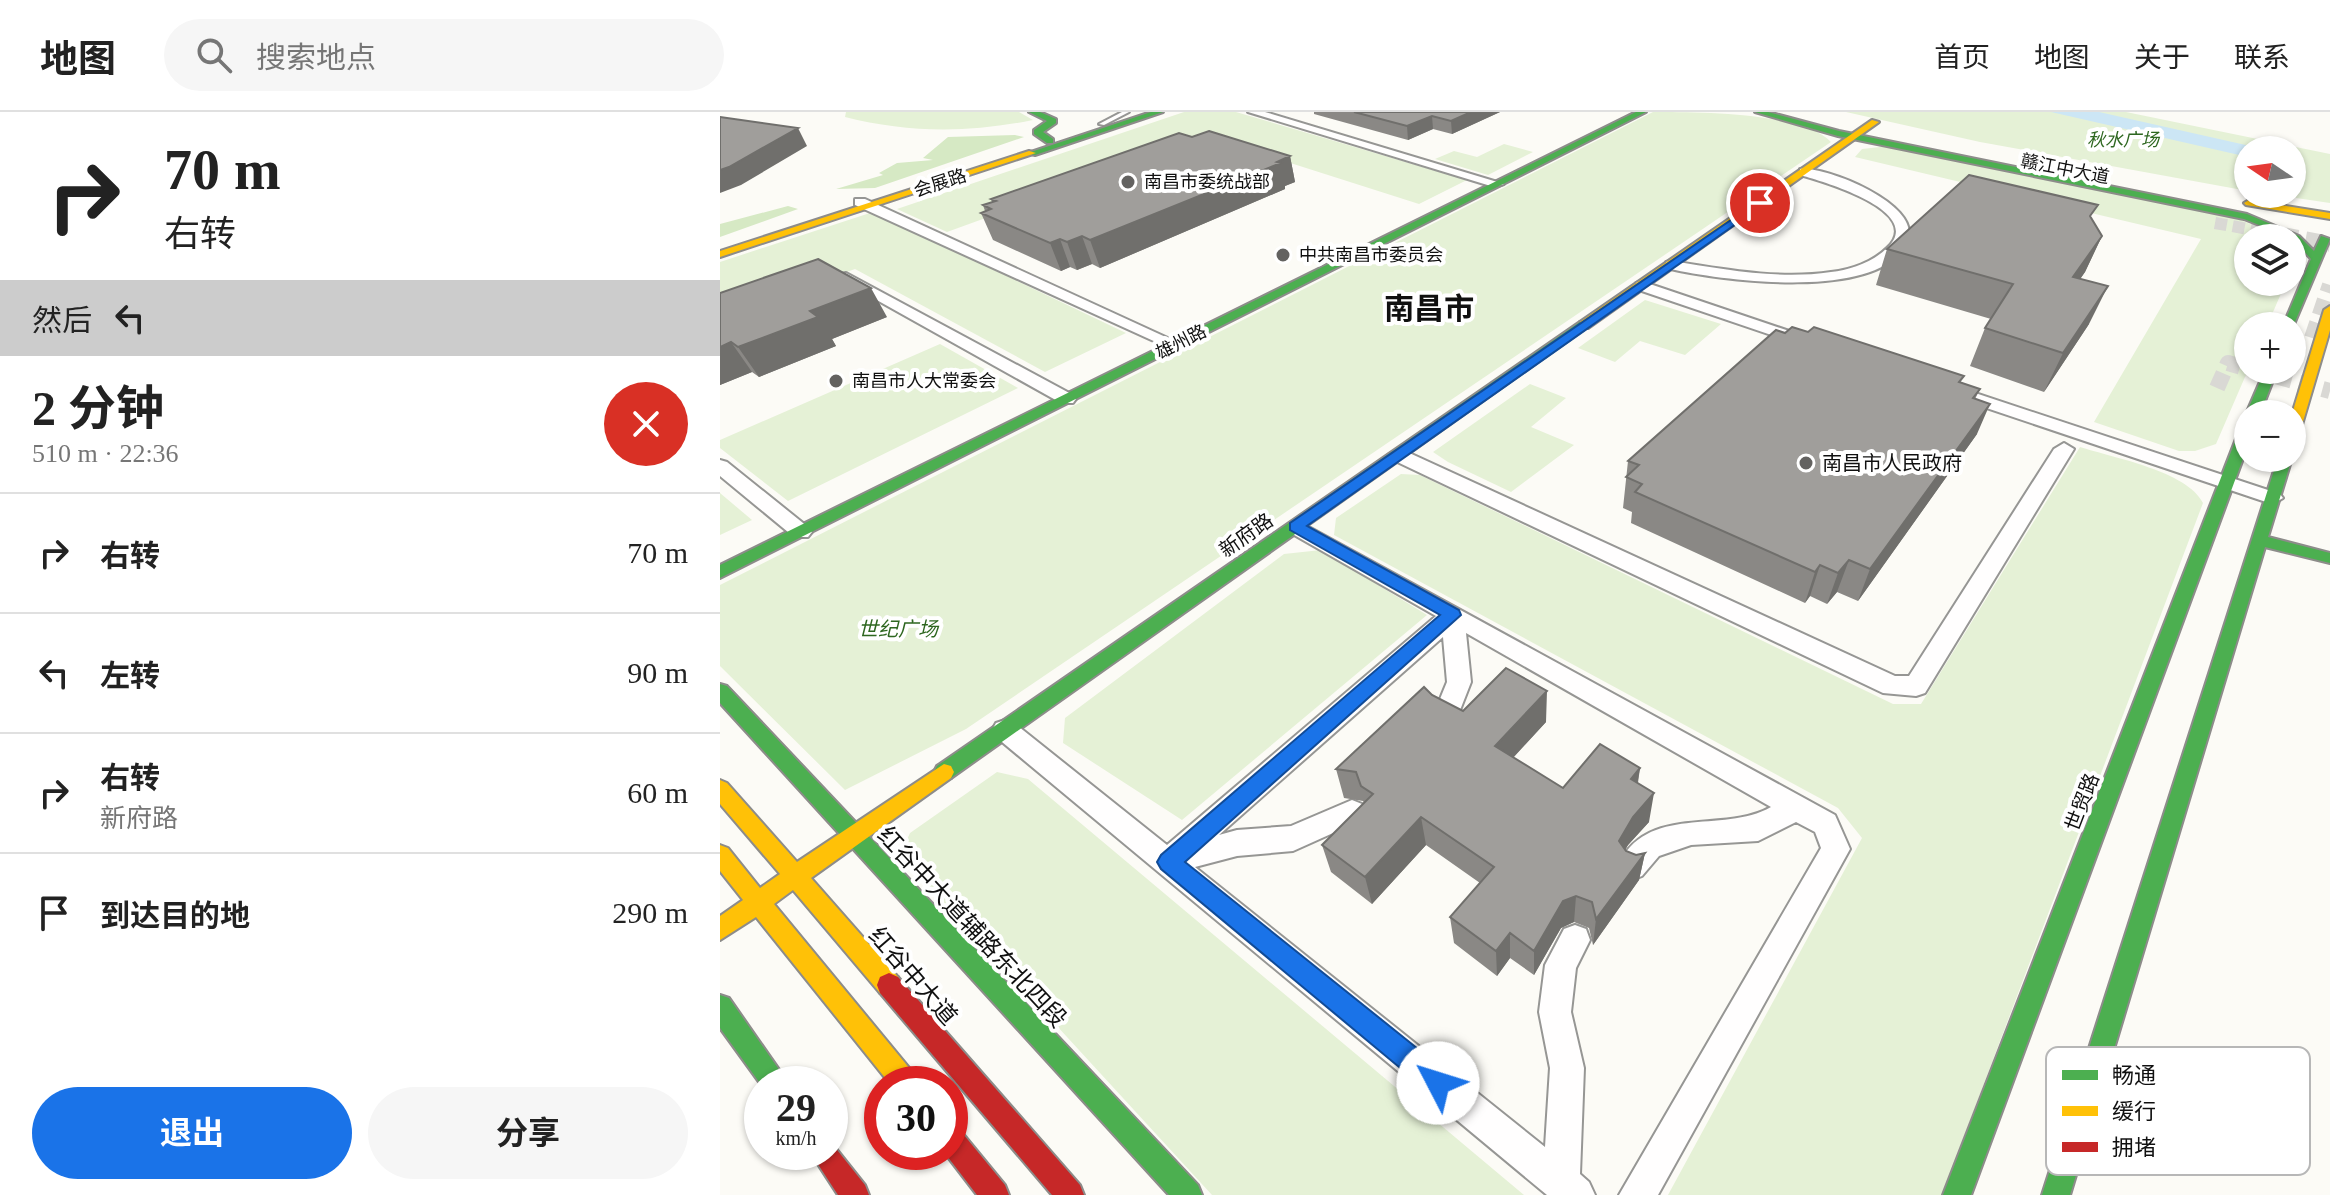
<!DOCTYPE html>
<html lang="zh">
<meta charset="utf-8">
<style>
body{margin:0;font-family:"Times New Roman","Noto Sans SC",serif;background:#f6f6f6;color:#222;height:100vh;display:flex;flex-direction:column;font-size:30px;white-space:nowrap}
*{box-sizing:border-box;margin:0}
p{font-size:26px;color:#767676}
.icon{flex:none;width:44px;height:44px;fill:none;stroke:currentColor;stroke-width:2;stroke-linecap:round;stroke-linejoin:round}
.map{position:relative;flex:1;overflow:hidden}
.side{display:flex;flex-direction:column;background:#fff;width:720px}
.side>*{flex:none}
.guide{background:#fff;color:#222;overflow:hidden}
.needle{width:52px;rotate:283deg}
.buttons{position:absolute;left:1514px;top:24px;display:grid;gap:16px}
.buttons a{display:grid;place-items:center;width:72px;height:72px;border-radius:50%;background:#fff;box-shadow:0 2px 6px #0004;font-size:40px}
.speed{position:absolute;left:24px;top:954px;display:flex;gap:16px;font-size:40px;font-weight:700;text-align:center}
.speed>*{display:grid;place-content:center;width:104px;height:104px;border-radius:50%;background:#fff;box-shadow:0 2px 6px #0004;line-height:1}
.speed small{font-size:20px;font-weight:400}
.speed .limit{border:12px solid #d22;background:#fff;color:#111}
.pin{position:absolute;display:grid;place-items:center;width:68px;height:68px;color:#fff;margin:-34px;border:4px solid #fff;border-radius:50%;box-shadow:0 2px 8px #0007}
.me{position:absolute;width:88px;margin:-44px;rotate:310deg;stroke-linejoin:round;filter:drop-shadow(0 0 6px #0008)}
.turn{display:flex;align-items:center;gap:28px;height:168px;padding:0 32px;font-size:36px}
.turn .icon{width:104px;height:104px;stroke-width:2.5}
.turn b{display:block;font-size:56px;line-height:68px}
.then{display:flex;align-items:center;height:76px;padding:0 32px;background:#0003;gap:16px;font-size:30px}
.round{display:grid;place-items:center;flex:none;width:84px;height:84px;border-radius:42px;background:#f6f6f6}
.head{display:flex;align-items:center;justify-content:space-between;height:136px;padding:0 32px}
h1{font-size:48px;font-weight:700;line-height:60px}
.button{display:flex;gap:16px;margin-top:auto;padding:16px 32px}
.button a{flex:1;height:92px;border-radius:48px;background:#1a73e8;color:#fff;font-size:32px;font-weight:700;line-height:92px;text-align:center}
.button a+a{background:#f6f6f6;color:#222}
ul{padding:0;list-style:none}
li{display:flex;align-items:center;gap:24px;height:120px;padding:0 32px;border-top:2px solid #e0e0e0}
li div{flex:1}
li b{display:block;font-size:30px}
li em{font-style:normal}
header{display:flex;align-items:center;gap:48px;box-sizing:border-box;height:112px;padding:0 40px;background:#fff;border-bottom:2px solid #e0e0e0}
header strong{font-size:38px}
nav{display:flex;gap:44px;margin-inline-start:auto;font-size:28px}
.search{width:560px;height:72px;background:#f6f6f6;display:flex;align-items:center;gap:20px;box-sizing:border-box;padding:0 28px;border-radius:44px;color:#767676;font-size:30px}
main{display:flex;flex:1;min-height:0}
.map>svg:first-child{display:block}
</style>
<header>
<strong>地图</strong>
<div class="search"><svg class="icon" aria-label="search" viewBox="0 0 24 24"><circle cx="10" cy="10" r="6"/><path d="M15 15l6 6"/></svg>搜索地点</div>
<nav><a>首页</a><a>地图</a><a>关于</a><a>联系</a></nav>
</header>
<main>
<section class="side">
<div class="guide">
<div class="turn"><svg class="icon" aria-label="right" viewBox="0 0 24 24"><path d="M7 20v-9h11M14 6l5 5-5 5"/></svg><div><b>70 m</b>右转</div></div>
<div class="then">然后<svg class="icon" aria-label="left" viewBox="0 0 24 24"><path d="M17 20v-9H6M10 6l-5 5 5 5"/></svg></div>
</div>
<div class="head"><div><h1>2 分钟</h1><p>510 m · 22:36</p></div><a class="round" style="background:#d93025;color:#fff"><svg class="icon" aria-label="close" viewBox="0 0 24 24"><path d="M6 6l12 12M18 6L6 18"/></svg></a></div>
<ul>
<li><svg class="icon" aria-label="right" viewBox="0 0 24 24"><path d="M7 20v-9h11M14 6l5 5-5 5"/></svg><div><b>右转</b></div><em>70 m</em></li>
<li><svg class="icon" aria-label="left" viewBox="0 0 24 24"><path d="M17 20v-9H6M10 6l-5 5 5 5"/></svg><div><b>左转</b></div><em>90 m</em></li>
<li><svg class="icon" aria-label="right" viewBox="0 0 24 24"><path d="M7 20v-9h11M14 6l5 5-5 5"/></svg><div><b>右转</b><p>新府路</p></div><em>60 m</em></li>
<li><svg class="icon" aria-label="arrive" viewBox="0 0 24 24"><path d="M6 21V4h12l-3 4 3 4H6"/></svg><div><b>到达目的地</b></div><em>290 m</em></li>
</ul>
<div class="button"><a>退出</a><a>分享</a></div>
</section>
<div class="map">
<svg width="1610" height="1083" viewBox="0 0 1610 1083">
<rect width="100%" height="100%" fill="#fcfbf6"/>
<path fill="#e5f1d6" d="M126,0H299L313,8C250,21 187,21 125,5Z
M464,0H516L747,68L699,92L489,25L227,120L177,97Z
M933,0C976,0 1084,0 1111,30L246,617L125,678L0,554V473Z
M1126,0H1406L1610,42V91L1550,82H1572V38H1528V79L1260,30Z
M784,32L813,40L768,63L715,47L734,39L757,45Z
M1169,34L1512,104L1562,126H1528V170H1566L1547,214H1528V258L1496,332L1475,339H1459L1374,310L1481,127L1135,45L1142,37Z
M153,100L406,221L325,260L135,157L0,206V150Z
M925,188L1001,212L965,243L920,229L895,250L858,236Z
M220,232L298,276L68,389L0,336V328Z
M810,272L846,286L811,315L854,333L791,380L728,350L713,340Z
M1360,335C1394,346 1467,359 1483,391L1222,1083H948L1142,726L1118,696L614,423L616,406L681,362L700,363L1173,592H1201Z
M0,381L32,408L0,423Z
M601,438L707,503L462,708L343,631L345,606L564,442Z
M277,660L308,667L804,1083H492L180,743L190,721Z"/>
<path fill="#d6e9c4" d="M295,23L304,25L155,76L116,77L163,63L159,61L177,51L213,48L203,46L228,25Z
M68,94L78,97L0,125V112Z"/>
<path fill="#cce6f5" d="M1331,0H1379L1539,36L1528,38V45Z"/>
<g fill="none" stroke-linecap="round" stroke-linejoin="round">
<path stroke="#d9d8d4" stroke-width="12" stroke-dasharray="12 6" stroke-linecap="butt" d="M1495,111L1573,125"/>
<path stroke="#d9d8d4" stroke-width="16" stroke-dasharray="16 8" stroke-linecap="butt" d="M1562,123L1610,132
M1592,226L1610,173
M1533,258L1610,279
M1497,276L1508,251L1528,257"/>
<defs>
<path id="lane" d="M402,0H409L384,13L379,12Z"/>
<path id="street" d="M528,0H545L784,72L774,75Z
M1080,57C1106,54 1200,92 1188,127C1166,192 996,168 946,156V150L951,149C1003,157 1058,168 1111,160C1130,158 1153,150 1167,136C1207,99 1101,69 1080,63Z
M135,87H145L463,233L455,238L449,236L135,93Z
M126,161L353,283L356,287L353,291H341L121,168V162Z
M921,169L1090,226L1092,229L1090,232H1078L916,177V171Z
M1225,271L1560,382L1563,386L1553,392L1546,390L1219,280L1216,276L1219,272Z
M1344,331L1354,337L1205,581L1196,584L1163,581L671,347L668,343L678,337L685,339L1175,564H1189L1334,337Z
M0,348L7,350L88,415L92,420L88,425H74L0,364Z
M576,408L1115,703L1130,737L938,1083H899L1101,736L1095,720L1076,710L1038,729L971,733L939,744L922,764L912,768L902,764L897,755C927,690 1002,723 1051,695L746,521L751,570L735,611L726,614L717,611L713,604L727,570L723,525L499,723L517,718L571,714L632,688L642,692L646,700L642,708L573,739L517,744L475,755L825,1035L830,956L819,900L825,853L844,817L855,813L866,817L870,828L856,856L851,900L864,956L860,1062L869,1070L875,1083H827L276,625L272,618L276,611L285,608L294,611L447,733L716,504L569,420L566,415Z"/>
<path id="fast" d="M309,0H320L336,7V11L323,20L333,27V31H327L314,22V18L327,9Z
M431,0H443L315,43L308,41Z
M916,0H926L0,466V453Z
M1035,0H1048L1119,19L1527,102L1579,124L1594,139L1601,124L1610,127L1572,217V214H1563L1591,147L1572,126L1524,107L1118,24Z
M860,210L870,213L231,666L224,668L217,666L214,660L217,654Z
M1545,258H1557L1540,302H1528V305L1526,302Z
M1528,310V333L1251,1083H1223L1521,314Z
M1558,346H1572L1548,425L1610,441V451L1545,435L1350,1083H1322Z
M0,572L7,574L478,1073L482,1083H449L0,591Z
M0,883L9,886L69,972H42V974L0,916Z"/>
<path id="slow" d="M1152,8L1159,10L868,216H860V210Z
M309,39L316,41L0,145V139Z
M1529,88L1610,101V107L1526,93L1524,91Z
M1610,194V218L1579,323L1572,327V302L1604,198Z
M224,652L231,654L234,660L231,666L91,766L178,865L181,873L178,881L169,885L160,881L73,778L54,792L195,963L199,972H170L36,805L0,828V804L23,788L0,759V733L8,736L40,776L60,762L0,692V668L7,671L77,750Z"/>
<path id="jam" d="M169,861L178,865L360,1073L364,1083H332L160,881L157,873L160,865Z
M230,1013L239,1017L285,1073L289,1083H257L224,1040H230Z
M110,1029L145,1073L149,1083H118L90,1040H110Z"/>
</defs>
<use href="#lane" stroke="#969694" stroke-width="4"/>
<use href="#street" stroke="#969694" stroke-width="4"/>
<use href="#fast" stroke="#8d8c8a" stroke-width="4"/>
<use href="#slow" stroke="#8d8c8a" stroke-width="4"/>
<use href="#jam" stroke="#8d8c8a" stroke-width="4"/>
<use href="#lane" fill="#fffefe" fill-rule="evenodd"/>
<use href="#street" fill="#fffefe" fill-rule="evenodd"/>
<use href="#fast" fill="#4caf50" fill-rule="evenodd"/>
<use href="#slow" fill="#ffc107" fill-rule="evenodd"/>
<use href="#jam" fill="#c62828" fill-rule="evenodd"/>
</g>
<path fill="#8a8885" d="M594,0H780L732,22L713,17L688,28L594,2Z
M570,44L575,70L565,74V77L380,156L372,152L357,158L350,155L341,159L273,128L261,101L265,99L263,93L272,90L271,87Z
M1372,107L1382,124L1365,160L1360,167L1369,212L1324,280L1250,254L1265,216L1271,207L1156,173L1167,137Z
M0,181L167,205L112,227L116,234L39,265L32,260L0,273Z
M1242,271L1260,277L1255,287L1257,322L1138,489L1117,480L1107,492L1090,484L1085,491L911,411L912,400L903,396L908,349Z
M712,583L743,599L826,610L793,646L843,676L920,656L918,671L929,710L908,733L905,738L916,743L925,741L919,768L873,833L869,816L854,810L841,816L814,863L790,846L777,864L734,831L730,805L760,771L706,733L652,792L611,760L602,733L644,691L643,689L624,686L616,657Z"/>
<path fill="#706f6c" d="M751,0H780L732,22L731,9Z
M712,4L713,17L688,28L687,14Z
M78,16L87,34L21,73L0,81V58Z
M570,44L575,70L565,74V77L380,156L370,128Z
M362,124L372,152L357,158L347,130Z
M1382,124L1365,160L1336,202L1353,165Z
M340,127L350,155L341,159L330,131Z
M1388,174L1369,212L1324,280L1343,241Z
M151,176L167,205L112,227L116,234L39,265L18,235L90,199Z
M11,230L32,260L0,273V235Z
M1270,292L1257,322L1138,489L1150,457Z
M1129,448L1117,480L1107,492L1118,461Z
M1100,453L1090,484L1085,491L1095,460Z
M827,579L826,610L776,664L775,634Z
M920,656L915,685L911,667Z
M934,681L929,710L908,733L894,756L899,729L913,705Z
M701,705L706,733L652,792L645,765Z
M925,741L919,768L873,833L876,807Z
M856,784L854,810L841,816L814,863V839L843,789Z
M790,821V846L777,864L776,839Z"/>
<path fill="#a09e9b" stroke="#706f6c" stroke-width="2" d="M634,0H751L731,9L712,4L687,14Z
M0,5L78,16L9,55L0,58Z
M489,19L570,44L557,50L561,51L370,128L362,124L347,130L340,127L330,131L261,101L271,97L263,93L276,89L271,87L459,21L472,25Z
M1249,63L1378,93L1370,104L1382,124L1353,165L1388,174L1343,241L1265,216L1293,172L1167,137Z
M98,147L151,176L90,199L98,205L18,235L11,230L0,235V181Z
M1072,215L1088,220L1094,215L1244,264L1239,270L1260,277L1253,286L1270,292L1150,457L1129,448L1118,461L1100,453L1095,460L915,380L922,372L906,365L919,353L908,349L1056,218L1065,221Z
M786,556L827,579L775,634L843,676L880,632L920,656L911,667L934,681L913,705L899,729L906,739L916,743L925,741L876,807L872,790L856,784L843,789L814,839L790,821L776,839L730,805L774,755L701,705L645,765L602,733L653,682L641,674L636,660L616,657L704,575L712,583L743,599Z"/>
<path fill="#1a73e8" stroke="#114b97" stroke-width="2" d="M1040,88L1043,93L587,414L739,498L741,503L465,750L728,961L731,971L728,980L718,984L709,980L441,757L437,750L441,743L720,503L570,418V411Z"/>
<g fill="#636260" stroke="#fff" stroke-width="3">
<circle cx="408" cy="70" r="8"/>
<circle cx="563" cy="143" r="8"/>
<circle cx="116" cy="269" r="8"/>
<circle cx="1086" cy="351" r="8"/>
</g>
<g text-anchor="middle" dominant-baseline="central" stroke-width="8" stroke-linejoin="round" paint-order="stroke">
<g font-size="18" font-style="italic" fill="#2e6720" stroke="#fff">
<text x="1403" y="28">秋水广场</text>
</g>
<g font-size="18" fill="#101010" stroke="#fff">
<text transform="translate(1345 57) rotate(11)">赣江中大道</text>
<text transform="translate(220 71) rotate(-18)">会展路</text>
<text transform="translate(461 230) rotate(-27)">雄州路</text>
</g>
<g font-size="18" fill="#101010" stroke="#fff" text-anchor="start">
<text x="424" y="70">南昌市委统战部</text>
<text x="579" y="143">中共南昌市委员会</text>
<text x="132" y="269">南昌市人大常委会</text>
</g>
<g font-size="20" fill="#101010" stroke="#fff" text-anchor="start">
<text x="1102" y="351">南昌市人民政府</text>
</g>
<g font-size="20" fill="#101010" stroke="#fff">
<text transform="translate(526 423) rotate(-35)">新府路</text>
<text transform="translate(1362 690) rotate(-69)">世贸路</text>
</g>
<g font-size="20" font-style="italic" fill="#2e6720" stroke="#fff">
<text x="178" y="517">世纪广场</text>
</g>
<g font-size="24" fill="#101010" stroke="#fff">
<text transform="translate(252 815) rotate(47)">红谷中大道辅路东北四段</text>
<text transform="translate(193 864) rotate(49)">红谷中大道</text>
</g>
<g font-size="30" font-weight="bold" fill="#101010" stroke="#fff">
<text x="709" y="196">南昌市</text>
</g>
</g>
<rect x="1326" y="935" width="264" height="128" rx="12" fill="#fff" stroke="#b7b7b7" stroke-width="2"/>
<rect x="1342" y="958" width="36" height="10" fill="#4caf50"/>
<rect x="1342" y="994" width="36" height="10" fill="#ffc107"/>
<rect x="1342" y="1030" width="36" height="10" fill="#c62828"/>
<g font-size="22" fill="#101010">
<text x="1392" y="971">畅通</text>
<text x="1392" y="1007">缓行</text>
<text x="1392" y="1043">拥堵</text>
</g>
</svg>
<div class="buttons">
<a><svg class="needle" viewBox="-14 -14 28 28"><path d="M0-13l5 13h-10z" fill="#e53935"/><path d="M0 13l5-13h-10z" fill="#767676"/></svg></a>
<a><svg class="icon" aria-label="layers" viewBox="0 0 24 24"><path d="M12 4l9 5-9 5-9-5zM3 14l9 5 9-5"/></svg></a>
<a>+</a>
<a>−</a>
</div>
<div class="speed"><div>29<small>km/h</small></div><div class="limit">30</div></div>
<div class="pin" style="left:1040px;top:91px;background:#d93025"><svg class="icon" aria-label="arrive" viewBox="0 0 24 24"><path d="M6 21V4h12l-3 4 3 4H6"/></svg></div>
<svg class="me" style="left:718px;top:971px" viewBox="-20 -20 40 40"><circle r="19" fill="#fff"/><path d="M0-13L10 11 0 6-10 11z" fill="#1a73e8"/></svg>
</div>
</main>
